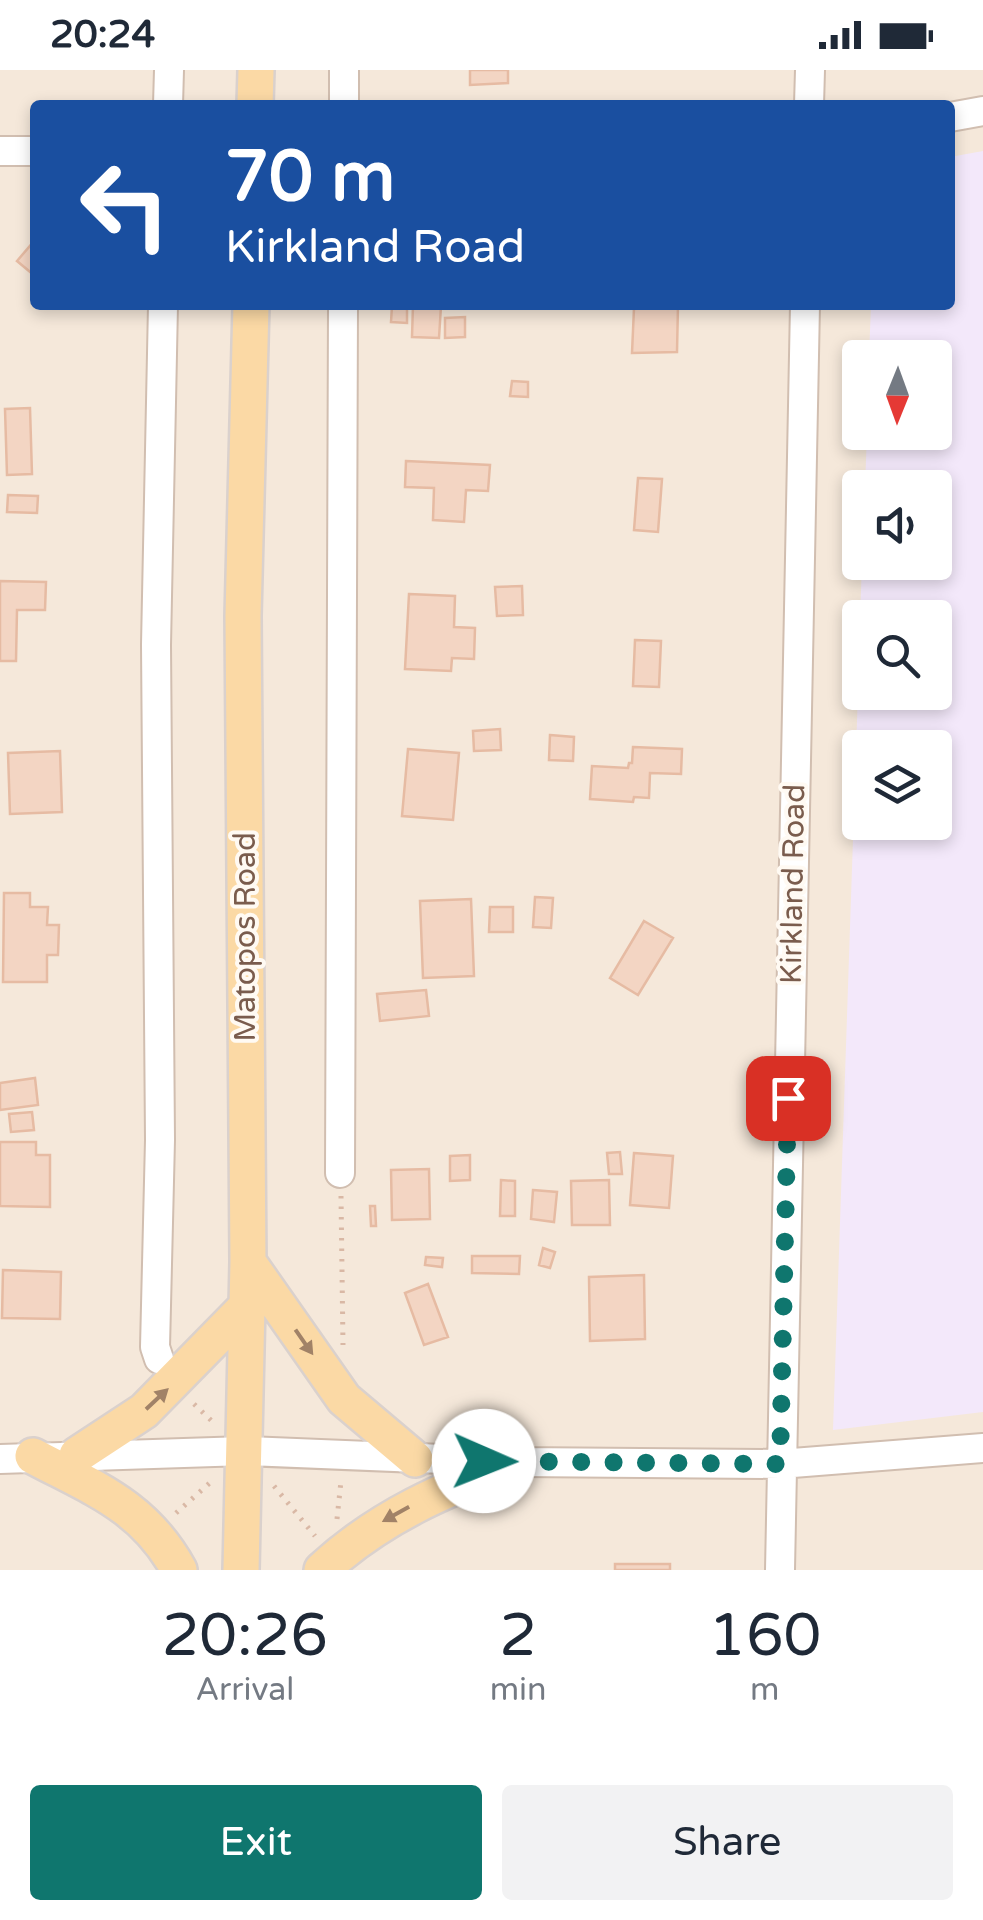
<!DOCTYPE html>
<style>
body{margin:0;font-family:"Varela Round",sans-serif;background:#f2f2f3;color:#1f2937;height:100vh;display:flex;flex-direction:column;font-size:38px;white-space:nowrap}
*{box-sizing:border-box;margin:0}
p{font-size:32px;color:#747a83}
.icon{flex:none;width:55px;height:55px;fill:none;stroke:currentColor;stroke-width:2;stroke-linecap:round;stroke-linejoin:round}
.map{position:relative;height:1500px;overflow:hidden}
.sheet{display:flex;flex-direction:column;background:#fff;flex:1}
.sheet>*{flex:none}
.guide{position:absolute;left:30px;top:30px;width:925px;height:210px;border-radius:10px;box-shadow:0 5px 15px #0003;background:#1a4fa0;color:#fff;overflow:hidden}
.needle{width:65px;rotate:181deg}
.controls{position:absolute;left:842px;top:270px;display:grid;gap:20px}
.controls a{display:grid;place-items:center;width:110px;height:110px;border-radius:10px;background:#fff;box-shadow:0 5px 15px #0003;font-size:50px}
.pin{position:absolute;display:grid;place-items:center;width:85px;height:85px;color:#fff;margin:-42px;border-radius:20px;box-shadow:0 5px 15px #0006}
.me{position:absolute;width:110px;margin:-55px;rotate:91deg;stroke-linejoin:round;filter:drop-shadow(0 0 8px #0008)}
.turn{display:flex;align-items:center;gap:35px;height:210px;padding:0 30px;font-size:45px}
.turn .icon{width:130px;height:130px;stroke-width:2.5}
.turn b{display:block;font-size:70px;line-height:85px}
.eta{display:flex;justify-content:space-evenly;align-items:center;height:170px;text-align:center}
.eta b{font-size:60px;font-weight:600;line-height:70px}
.cta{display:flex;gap:20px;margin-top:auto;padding:20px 30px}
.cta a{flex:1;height:115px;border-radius:10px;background:#0f766e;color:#fff;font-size:40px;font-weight:600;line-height:115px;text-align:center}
.cta a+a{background:#f2f2f3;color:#1f2937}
.status{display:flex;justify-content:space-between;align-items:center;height:70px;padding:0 50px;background:#fff;direction:ltr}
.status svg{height:28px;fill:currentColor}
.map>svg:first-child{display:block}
</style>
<div class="status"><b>20:24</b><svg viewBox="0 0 49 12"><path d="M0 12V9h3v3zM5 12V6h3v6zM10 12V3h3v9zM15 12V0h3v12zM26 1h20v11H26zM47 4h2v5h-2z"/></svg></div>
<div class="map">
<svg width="983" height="1500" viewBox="0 0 983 1500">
<rect width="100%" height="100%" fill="#fdf6ec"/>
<path fill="#f5e8da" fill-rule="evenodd" d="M0,0H983V1500H0ZM35,35H950V235H35ZM860,288H935V362H860ZM860,418H935V492H860ZM860,548H935V622H860ZM860,678H935V752H860Z"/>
<path fill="#f3e8fa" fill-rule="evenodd" d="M983,81V1342L833,1360L860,562V622H935V548L860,547L862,493L935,492V418L865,417L867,363L935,362V288L869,287L871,235H950V87ZM860,678H935V752H860Z"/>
<path fill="#f3d5c3" stroke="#e6bba3" stroke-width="2.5" d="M470,0H508V13L470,15Z
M35,170V206L17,191Z
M413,235L441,236L439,268L412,267Z
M614,235H690H678L677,282L632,283L634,238H614Z
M392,236H407V253L391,252Z
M465,247V267L445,268V248Z
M512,311L528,312V327L510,326Z
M30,338L32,404L7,405L5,339Z
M406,391L490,395L488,421L466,420L464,452L433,450L434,418L405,417Z
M638,408L662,409L658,462L634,460Z
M8,425L38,426L37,443L7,442Z
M0,511L46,512L45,540H17L16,591H0Z
M522,516L523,545L497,546L495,517Z
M409,524L455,526L454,557L475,558L474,589L452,588L451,601L405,599Z
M635,570L661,571L659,617L633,616Z
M500,659L501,680L474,681L473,661Z
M550,665L574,667L573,691L549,690Z
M633,677L682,679L681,704L650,703L649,728L634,727L633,732L590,729L592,696L628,698L629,693H632Z
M408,679L459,683L453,750L402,746Z
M60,681L62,742L10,744L8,683Z
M4,823H30V837H48L47,855H59L58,885H47V912H3Z
M535,827L553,828L551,858L533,857Z
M471,829L474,906L423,908L420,831Z
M490,837H513V862H489Z
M644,851L673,868L638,925L610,908Z
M426,920L429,946L380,951L377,924Z
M35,1008L38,1035L0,1040V1013Z
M32,1042L34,1060L11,1062L9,1044Z
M0,1072H36V1085H50V1137L0,1136Z
M620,1082L622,1104H609L607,1083Z
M634,1083L673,1086L669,1138L630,1135Z
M470,1085V1110L450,1111V1086Z
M429,1099L430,1149L392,1150L391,1100Z
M501,1110L515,1111V1146H500Z
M609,1110L610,1155H572L571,1111Z
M533,1120L557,1122L554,1152L531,1149Z
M370,1136H375L376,1156H371Z
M543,1178L555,1182L550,1198L539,1195Z
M472,1186H520L519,1204L472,1203Z
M426,1187L443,1188L442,1197L425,1195Z
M3,1200L61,1202L60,1249L2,1248Z
M644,1205L645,1269L590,1271L589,1207Z
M428,1214L448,1267L424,1275L405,1223Z
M615,1494H670V1500H615Z"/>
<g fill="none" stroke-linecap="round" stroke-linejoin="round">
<defs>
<path id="minor" d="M168,35L169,0
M344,35V0
M809,35L810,0
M950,47L983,41
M0,81H35
M340,1103L343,235
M159,1289L155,1277L160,1070L156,575L163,235
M0,1389L245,1381L518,1392L780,1394L983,1378
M780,1500L805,235"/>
<path id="major" d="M255,35L256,0
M248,1192L344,1329L415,1389
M77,1385L144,1341L248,1235
M33,1386C95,1419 144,1436 179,1500
M241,1500L248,1192L243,546L251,235
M322,1500C379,1447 446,1418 518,1392"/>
</defs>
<use href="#minor" stroke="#d1beb0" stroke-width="32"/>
<use href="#major" stroke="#dad1cd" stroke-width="40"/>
<path stroke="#d9b8a5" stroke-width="5" stroke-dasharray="2.5 8" stroke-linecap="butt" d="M341,1126L343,1275
M194,1334L215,1354
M274,1416L315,1466
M176,1443L213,1410
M337,1449L341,1411"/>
<use href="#minor" stroke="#fff" stroke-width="28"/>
<use href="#major" stroke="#fbd9a5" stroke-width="35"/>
</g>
<defs><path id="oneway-solid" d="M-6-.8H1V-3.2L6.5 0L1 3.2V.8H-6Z" transform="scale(2.5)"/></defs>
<g fill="#a18267">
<use href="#oneway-solid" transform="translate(304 1272) rotate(55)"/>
<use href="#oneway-solid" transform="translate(157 1329) rotate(-43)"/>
<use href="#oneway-solid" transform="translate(396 1444) rotate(151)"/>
</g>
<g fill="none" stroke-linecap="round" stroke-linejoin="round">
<path stroke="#0f766e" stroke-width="18" stroke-dasharray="0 32.4" d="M484,1391L780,1394L788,1028"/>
</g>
<g text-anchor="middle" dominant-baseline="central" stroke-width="8" stroke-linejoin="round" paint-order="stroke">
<g font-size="30" fill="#7a5c4d" stroke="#fffaf3">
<text transform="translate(793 814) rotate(-89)">Kirkland Road</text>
<text transform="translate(245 867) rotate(-90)">Matopos Road</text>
</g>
</g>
</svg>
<div class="controls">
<a><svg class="needle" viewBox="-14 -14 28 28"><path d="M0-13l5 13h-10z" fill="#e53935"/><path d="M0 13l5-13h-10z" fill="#747a83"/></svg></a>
<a><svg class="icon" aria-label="sound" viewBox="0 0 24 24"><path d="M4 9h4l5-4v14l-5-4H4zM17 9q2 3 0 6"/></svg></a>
<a><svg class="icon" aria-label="search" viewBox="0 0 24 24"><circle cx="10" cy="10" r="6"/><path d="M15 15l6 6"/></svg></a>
<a><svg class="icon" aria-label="layers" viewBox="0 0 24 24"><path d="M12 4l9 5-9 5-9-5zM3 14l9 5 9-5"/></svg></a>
</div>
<div class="pin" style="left:788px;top:1028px;background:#d93025"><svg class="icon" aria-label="arrive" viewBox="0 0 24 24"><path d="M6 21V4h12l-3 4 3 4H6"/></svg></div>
<svg class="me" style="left:484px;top:1391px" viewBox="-20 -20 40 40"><circle r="19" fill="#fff"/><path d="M0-13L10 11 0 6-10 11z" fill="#0f766e"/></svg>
<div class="guide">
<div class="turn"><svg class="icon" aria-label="left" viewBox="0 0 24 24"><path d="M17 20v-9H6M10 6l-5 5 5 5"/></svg><div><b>70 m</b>Kirkland Road</div></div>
</div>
</div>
<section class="sheet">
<div class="eta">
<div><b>20:26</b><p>Arrival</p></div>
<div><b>2</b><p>min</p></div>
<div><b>160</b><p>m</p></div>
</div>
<div class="cta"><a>Exit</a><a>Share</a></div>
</section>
